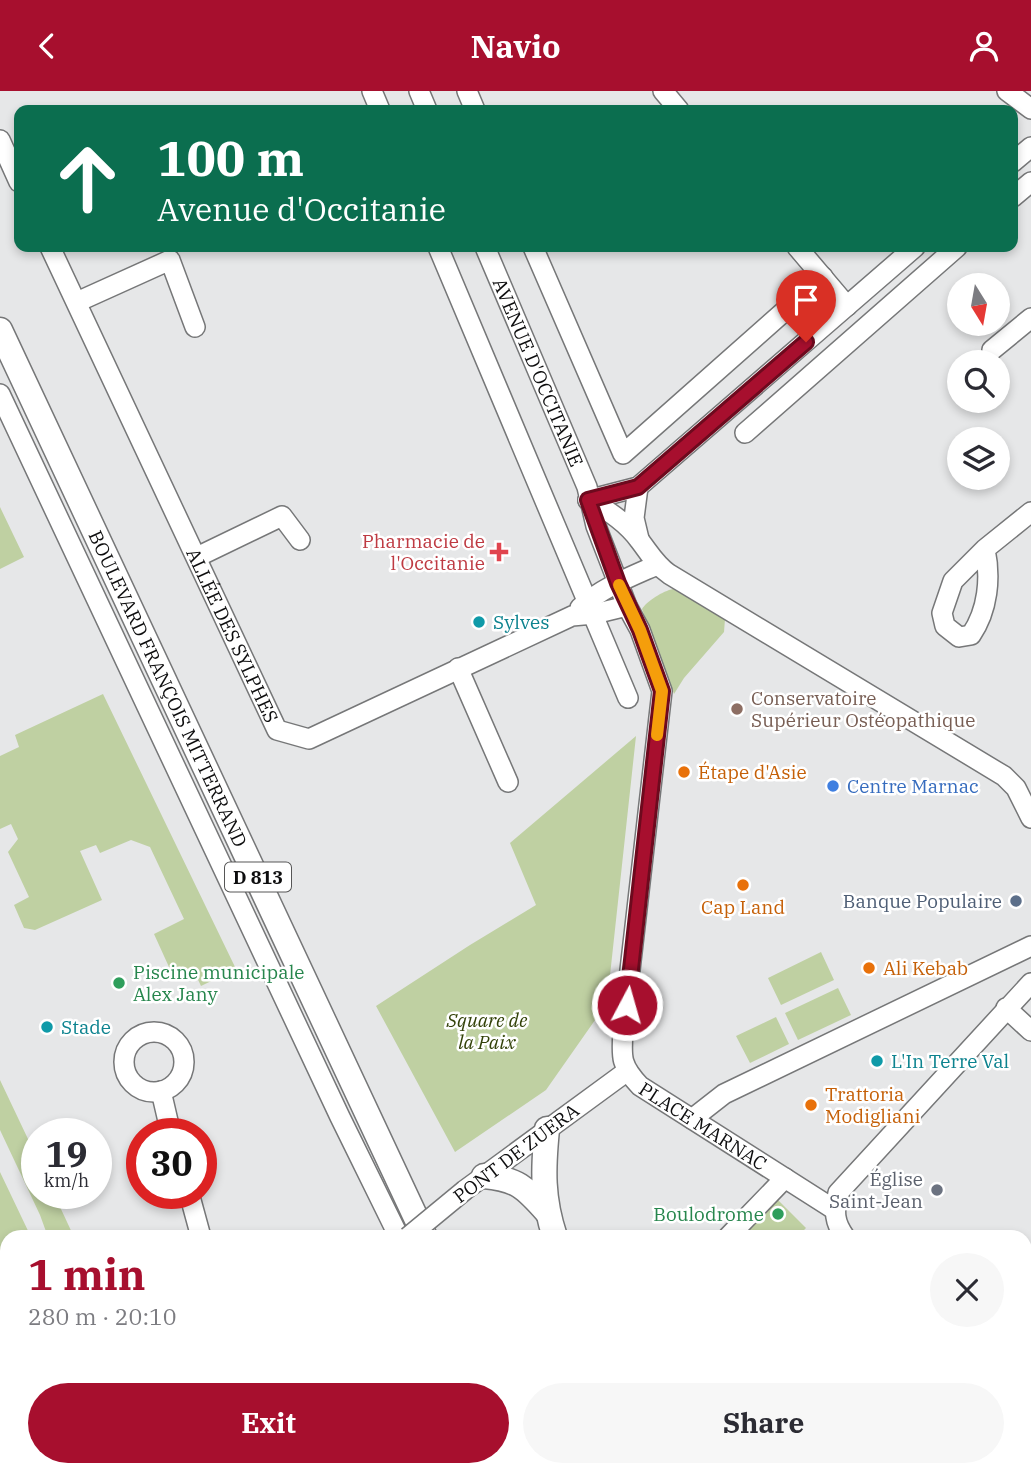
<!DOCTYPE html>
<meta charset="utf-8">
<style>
body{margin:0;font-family:"IBM Plex Serif",serif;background:#f7f7f7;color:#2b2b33;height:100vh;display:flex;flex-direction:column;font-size:26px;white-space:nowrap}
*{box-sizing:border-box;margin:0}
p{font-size:23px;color:#7c7c81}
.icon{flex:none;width:38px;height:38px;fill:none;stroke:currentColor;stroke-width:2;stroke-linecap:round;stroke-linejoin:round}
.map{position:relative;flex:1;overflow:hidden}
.drawer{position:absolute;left:0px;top:1139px;width:1032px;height:247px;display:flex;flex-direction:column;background:#fff;border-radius:21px 21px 0 0;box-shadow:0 4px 10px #0003}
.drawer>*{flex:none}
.banner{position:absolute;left:14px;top:14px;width:1004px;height:147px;border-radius:14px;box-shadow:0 4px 10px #0003;background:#0b6e4f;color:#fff;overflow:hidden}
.needle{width:46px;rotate:169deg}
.buttons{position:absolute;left:947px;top:182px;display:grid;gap:14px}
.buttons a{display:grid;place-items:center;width:63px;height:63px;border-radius:50%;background:#fff;box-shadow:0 4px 10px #0003;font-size:35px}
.speed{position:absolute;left:21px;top:1027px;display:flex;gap:14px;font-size:35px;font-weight:700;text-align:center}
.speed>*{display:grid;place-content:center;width:91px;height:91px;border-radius:50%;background:#fff;box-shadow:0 4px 10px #0003;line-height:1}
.speed small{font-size:18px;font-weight:400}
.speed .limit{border:10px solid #d22;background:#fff;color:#111}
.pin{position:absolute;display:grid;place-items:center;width:60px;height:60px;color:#fff;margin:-72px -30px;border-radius:50% 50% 50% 0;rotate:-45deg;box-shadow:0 0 7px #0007}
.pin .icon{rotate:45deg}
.me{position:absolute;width:77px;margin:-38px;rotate:6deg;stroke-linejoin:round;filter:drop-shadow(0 0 5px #0008)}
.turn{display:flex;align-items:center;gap:24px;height:147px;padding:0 28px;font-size:32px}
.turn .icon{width:91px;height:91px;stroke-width:2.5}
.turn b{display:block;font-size:49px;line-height:60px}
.round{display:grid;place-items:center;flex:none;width:74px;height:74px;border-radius:37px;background:#f7f7f7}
.summary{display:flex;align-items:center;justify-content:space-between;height:119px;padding:0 28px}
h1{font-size:42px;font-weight:700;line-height:52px;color:#a70f2e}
.cta{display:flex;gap:14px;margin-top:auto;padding:14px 28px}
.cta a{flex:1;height:80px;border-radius:42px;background:#a70f2e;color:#fff;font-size:28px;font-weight:700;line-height:80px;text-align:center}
.cta a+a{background:#f7f7f7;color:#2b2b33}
header{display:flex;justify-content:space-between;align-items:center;height:91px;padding:0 28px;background:#a70f2e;color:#fff;font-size:32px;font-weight:700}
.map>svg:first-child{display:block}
</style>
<header><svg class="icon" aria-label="back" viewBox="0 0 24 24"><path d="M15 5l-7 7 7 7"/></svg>Navio<svg class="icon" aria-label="person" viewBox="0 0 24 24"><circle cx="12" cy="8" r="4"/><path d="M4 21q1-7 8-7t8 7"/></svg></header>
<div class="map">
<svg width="1031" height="1385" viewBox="0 0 1031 1385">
<rect width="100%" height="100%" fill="#e6e7e8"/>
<path fill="#bfd0a2" d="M0,416L24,466L0,478Z
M673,498L725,528L724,541L684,587L674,603L642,518C647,510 663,500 673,498Z
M103,603L236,878L201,895L193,878L174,887L154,843L184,828L150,756L131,749L100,762L96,754L80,760L102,809L35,839L24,837L14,814L29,806L8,761L18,748L11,733L0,738V665L19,656L15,644Z
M636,645L607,912L546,999L455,1061L376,915L470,854L536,814L510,752Z
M821,861L834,889L781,914L768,887Z
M838,897L851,924L798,949L785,922Z
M776,926L789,953L750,972L736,945Z
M0,989L37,1067V1102L54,1103L74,1146H48L40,1124L0,1039Z
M0,1081L31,1146H7V1181L0,1184Z
M778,1109L806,1137L797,1146H740Z"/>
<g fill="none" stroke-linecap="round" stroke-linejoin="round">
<defs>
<g id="minor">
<path d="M372,0L380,19"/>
<path d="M419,0L427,19"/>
<path d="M467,0L475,19"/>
<path d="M663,0L679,19"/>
<path d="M1007,0L1031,18"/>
<path d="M0,49L19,91"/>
<path d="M1013,71L1031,56"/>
<path d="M1013,106L1031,91"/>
<path id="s1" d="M50,156L277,639L309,648L572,525L594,523L627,515"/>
<path d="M438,156L628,607"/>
<path id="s2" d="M485,156L587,396L596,435L627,515L640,539L662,600L623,940C621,967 621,975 640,995L835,1119"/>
<path d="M533,156L623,363L823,186"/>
<path d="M797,156L847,215"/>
<path d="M77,211L170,169L195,236"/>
<path d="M992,259L1031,227"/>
<path d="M0,303L340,1026L399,1146"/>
<path d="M745,342L957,156"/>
<path d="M638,396L634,427L639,448"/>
<path d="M588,409C608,419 627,432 640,450C650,463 656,474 669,483L1004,685L1016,697L1031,727"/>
<path d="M588,409L638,396L915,156"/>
<path d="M985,458C991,487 988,519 971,544L959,546L945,535L942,522L953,490L985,458L1031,421"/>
<path d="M197,466L282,425L300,449"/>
<path d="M580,517C601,497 630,486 657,474"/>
<path d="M458,577L508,691"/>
<path d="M1006,917L1031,940"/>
<circle cx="154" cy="971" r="30"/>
<path d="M161,1000L171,1043"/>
<path d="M692,1028L724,1003L1031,855"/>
<path d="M465,1099L626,981"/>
<path d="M189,1102L201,1146"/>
<path d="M728,1146L785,1087"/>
<path d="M845,1146C834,1131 834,1121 838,1102L1031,892"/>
<path d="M211,1379L214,1385"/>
<path d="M346,1379L350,1385"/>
<path d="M438,1379L442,1385"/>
<path d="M489,1379L491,1385"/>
<path d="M1009,1379L1013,1385"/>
<path d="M49,1385L58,1379"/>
<path d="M91,1385L99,1379"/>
<path d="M902,1385L910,1379"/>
</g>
<g id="major">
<path id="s3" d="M0,239L425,1146"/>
<path d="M547,1038C543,1078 542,1107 555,1146"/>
<path d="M484,1085C517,1088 525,1096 547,1121"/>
<path d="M535,1379L538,1385"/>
<path d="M606,1379L607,1385"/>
</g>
</defs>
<use href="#minor" stroke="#767778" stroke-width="22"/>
<use href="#major" stroke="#767778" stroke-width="27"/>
<use href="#minor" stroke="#fff" stroke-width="19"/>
<use href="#major" stroke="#fff" stroke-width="24"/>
<defs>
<path id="minor-bridge" d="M408,1146L465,1099"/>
</defs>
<use href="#minor-bridge" stroke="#767778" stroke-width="22" stroke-linecap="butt"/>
<use href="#minor-bridge" stroke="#fff" stroke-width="19"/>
</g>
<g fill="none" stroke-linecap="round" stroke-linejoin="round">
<defs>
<path id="route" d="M627,914L662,600L640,539L618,492L588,409L638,396L806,251"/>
</defs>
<use href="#route" stroke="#6d0a1e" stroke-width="18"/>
<use href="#route" stroke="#a70f2e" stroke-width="12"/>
<path stroke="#f59e0b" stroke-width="12" d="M619,494L640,539L662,600L657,644"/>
</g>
<path fill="#e0444e" stroke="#fff" stroke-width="2.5" d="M495.5 450.5h7v7h7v7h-7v7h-7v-7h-7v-7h7z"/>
<g fill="#0f9aa8" stroke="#fff" stroke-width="2.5">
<circle cx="479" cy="531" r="7"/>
<circle cx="47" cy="936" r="7"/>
<circle cx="877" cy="970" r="7"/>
</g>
<circle fill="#8d6e63" stroke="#fff" stroke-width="2.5" cx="737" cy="618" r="7"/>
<g fill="#e8710a" stroke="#fff" stroke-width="2.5">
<circle cx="684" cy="681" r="7"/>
<circle cx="743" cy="794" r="7"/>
<circle cx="869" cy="877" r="7"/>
<circle cx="811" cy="1014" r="7"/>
</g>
<circle fill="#3f7fe0" stroke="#fff" stroke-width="2.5" cx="833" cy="695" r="7"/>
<circle fill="#5c6f8a" stroke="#fff" stroke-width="2.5" cx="1016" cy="810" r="7"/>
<g fill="#2e9e5b" stroke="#fff" stroke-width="2.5">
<circle cx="119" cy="892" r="7"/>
<circle cx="778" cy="1123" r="7"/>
</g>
<circle fill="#6b7280" stroke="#fff" stroke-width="2.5" cx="937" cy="1099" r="7"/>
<g text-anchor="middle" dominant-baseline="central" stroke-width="5" stroke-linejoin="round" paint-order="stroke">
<rect fill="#fff" stroke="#565656" stroke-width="2" x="225" y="771.5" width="66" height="29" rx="5"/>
<g font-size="18" font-weight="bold" fill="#0d0d0e">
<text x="258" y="786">D 813</text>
</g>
<g font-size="19" fill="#0d0d0e" stroke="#fff">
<text stroke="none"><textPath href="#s2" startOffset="136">AVENUE D'OCCITANIE</textPath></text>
<text stroke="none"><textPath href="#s1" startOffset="429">ALLÉE DES SYLPHES</textPath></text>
<text stroke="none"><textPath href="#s3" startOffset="396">BOULEVARD FRANÇOIS MITTERRAND</textPath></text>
<text stroke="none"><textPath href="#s2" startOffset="956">PLACE MARNAC</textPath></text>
<text transform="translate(516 1062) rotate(-37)">PONT DE ZUERA</text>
</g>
<g font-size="19" fill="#be3a42" stroke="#fff" text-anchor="end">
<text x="485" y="450">Pharmacie de<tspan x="485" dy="22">l'Occitanie</tspan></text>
</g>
<g font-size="19" fill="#0d838f" stroke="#fff" text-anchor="start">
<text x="493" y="531">Sylves</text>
<text x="61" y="936">Stade</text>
<text x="891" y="970">L'In Terre Val</text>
</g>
<g font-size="19" fill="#785e54" stroke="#fff" text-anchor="start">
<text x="751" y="607">Conservatoire<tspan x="751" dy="22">Supérieur Ostéopathique</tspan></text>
</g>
<g font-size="19" fill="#c56008" stroke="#fff" text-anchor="start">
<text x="698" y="681">Étape d'Asie</text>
<text x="743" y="816" text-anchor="middle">Cap Land</text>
<text x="883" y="877">Ali Kebab</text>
<text x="825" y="1003">Trattoria<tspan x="825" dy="22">Modigliani</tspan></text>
</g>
<g font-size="19" fill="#366cbe" stroke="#fff" text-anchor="start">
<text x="847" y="695">Centre Marnac</text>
</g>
<g font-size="19" fill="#4e5e75" stroke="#fff" text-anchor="end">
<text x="1002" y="810">Banque Populaire</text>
</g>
<g font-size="19" fill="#27864d" stroke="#fff" text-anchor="start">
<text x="133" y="881">Piscine municipale<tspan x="133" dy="22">Alex Jany</tspan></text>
<text x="764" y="1123" text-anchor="end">Boulodrome</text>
</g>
<g font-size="19" font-style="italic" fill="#324108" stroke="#fff">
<text x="487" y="929">Square de<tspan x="487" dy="22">la Paix</tspan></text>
</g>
<g font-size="19" fill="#5b616d" stroke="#fff" text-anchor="end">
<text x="923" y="1088">Église<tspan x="923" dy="22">Saint-Jean</tspan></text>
</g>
</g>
</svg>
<div class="buttons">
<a><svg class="needle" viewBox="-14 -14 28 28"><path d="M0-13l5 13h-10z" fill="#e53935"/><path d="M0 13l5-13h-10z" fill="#7c7c81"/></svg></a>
<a><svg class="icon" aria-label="search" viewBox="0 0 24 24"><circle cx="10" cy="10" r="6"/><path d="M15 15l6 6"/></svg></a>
<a><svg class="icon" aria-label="layers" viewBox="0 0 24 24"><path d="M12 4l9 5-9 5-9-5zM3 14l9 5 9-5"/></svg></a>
</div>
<div class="speed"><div>19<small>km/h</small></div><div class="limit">30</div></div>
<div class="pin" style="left:806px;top:251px;background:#d93025"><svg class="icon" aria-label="arrive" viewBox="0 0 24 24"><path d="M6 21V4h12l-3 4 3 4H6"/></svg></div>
<svg class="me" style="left:627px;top:914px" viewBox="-20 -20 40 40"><circle r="17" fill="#a70f2e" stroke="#fff" stroke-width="3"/><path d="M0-11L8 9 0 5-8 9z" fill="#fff"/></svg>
<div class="banner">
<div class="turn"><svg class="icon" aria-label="ahead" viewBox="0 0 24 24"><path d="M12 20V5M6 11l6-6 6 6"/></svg><div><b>100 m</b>Avenue d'Occitanie</div></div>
</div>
<section class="drawer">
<div class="summary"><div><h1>1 min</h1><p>280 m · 20:10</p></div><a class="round"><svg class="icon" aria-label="close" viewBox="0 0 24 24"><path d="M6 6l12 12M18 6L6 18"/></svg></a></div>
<div class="cta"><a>Exit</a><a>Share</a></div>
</section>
</div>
